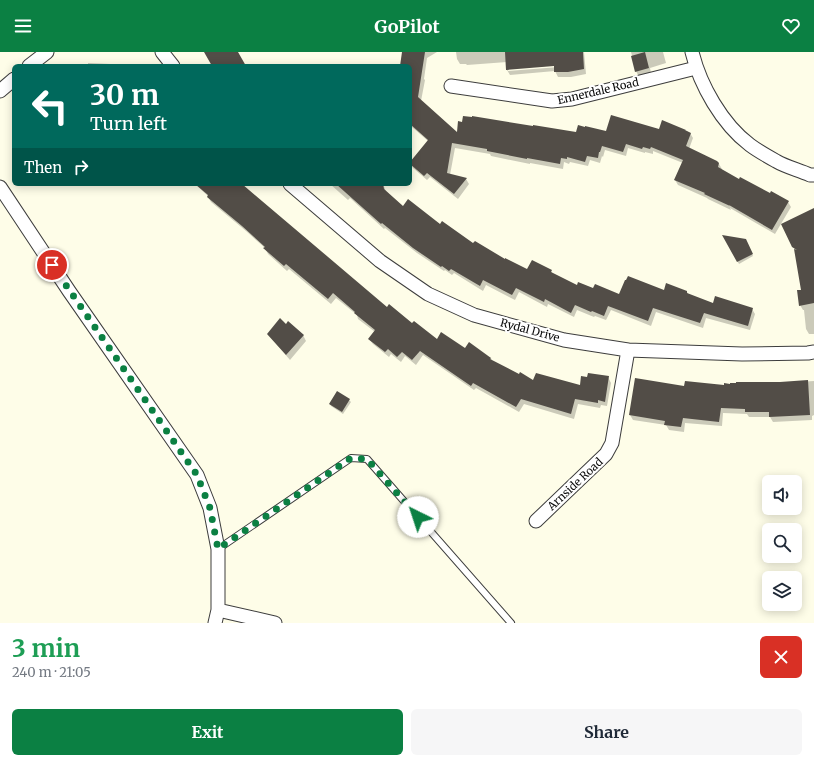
<!DOCTYPE html>
<meta charset="utf-8">
<style>
body{margin:0;font-family:Merriweather,serif;background:#f6f6f7;color:#1f2937;height:100vh;display:flex;flex-direction:column;font-size:15px;white-space:nowrap}
*{box-sizing:border-box;margin:0}
p{font-size:13px;color:#747a83}
.icon{flex:none;width:22px;height:22px;fill:none;stroke:currentColor;stroke-width:2;stroke-linecap:round;stroke-linejoin:round}
.map{position:relative;height:571px;overflow:hidden}
.panel{display:flex;flex-direction:column;background:#fff;flex:1}
.panel>*{flex:none}
.guide{position:absolute;left:12px;top:12px;width:400px;height:122px;border-radius:6px;box-shadow:0 2px 10px #0003;background:#00695c;color:#fff;overflow:hidden}
.controls{position:absolute;left:762px;top:423px;display:grid;gap:8px}
.controls a{display:grid;place-items:center;width:40px;height:40px;border-radius:6px;background:#fff;box-shadow:0 2px 10px #0003;font-size:20px}
.pin{position:absolute;display:grid;place-items:center;width:34px;height:34px;color:#fff;margin:-17px;border:2px solid #fff;border-radius:50%;box-shadow:0 1px 4px #0007}
.me{position:absolute;width:44px;margin:-22px;rotate:319deg;stroke-linejoin:round;filter:drop-shadow(0 0 3px #0008)}
.turn{display:flex;align-items:center;gap:14px;height:84px;padding:0 12px;font-size:18px}
.turn .icon{width:52px;height:52px;stroke-width:2.5}
.turn b{display:block;font-size:28px;line-height:34px}
.then{display:flex;align-items:center;height:38px;padding:0 12px;background:#0003;gap:8px;font-size:15px}
.round{display:grid;place-items:center;flex:none;width:42px;height:42px;border-radius:6px;background:#f6f6f7}
.overview{display:flex;align-items:center;justify-content:space-between;height:68px;padding:0 12px}
h1{font-size:24px;font-weight:700;line-height:30px;color:#1e9e55}
.action{display:flex;gap:8px;margin-top:auto;padding:8px 12px}
.action a{flex:1;height:46px;border-radius:6px;background:#0b8043;color:#fff;font-size:16px;font-weight:700;line-height:46px;text-align:center}
.action a+a{background:#f6f6f7;color:#1f2937}
header{display:flex;justify-content:space-between;align-items:center;height:52px;padding:0 12px;background:#0b8043;color:#fff;font-size:18px;font-weight:700}
.map>svg:first-child{display:block}
</style>
<header><svg class="icon" aria-label="menu" viewBox="0 0 24 24"><path d="M4 6h16M4 12h16M4 18h16"/></svg>GoPilot<svg class="icon" aria-label="heart" viewBox="0 0 24 24"><path d="M12 20l-8-8c-3-5 5-10 8-4 3-6 11-1 8 4z"/></svg></header>
<div class="map">
<svg width="814" height="571" viewBox="0 0 814 571">
<rect width="100%" height="100%" fill="#fefde8"/>
<path fill="#0003" fill-rule="evenodd" d="M403,0H437L427,6L424,27L425,28L421,49L457,82H577L659,78L690,81L693,86L689,97L719,112L722,117L721,118L739,128L770,143L788,150L791,155L775,182L730,156L731,158L708,147L707,146L678,133L675,128L683,111L653,99V102L645,100V101L628,96L626,104L605,98L603,105L602,104L600,111L590,108L588,114L570,110L569,112L564,110L563,117L530,111V112L491,104L490,102L455,96L450,123L466,127L469,132L458,147L430,125L427,128L413,116L410,111L428,89L412,75L410,78V14H401Z
M456,0H584L586,22L571,25H558L555,19L510,23L507,18V10L467,13L466,12H460L457,7ZM559,13V15L508,19V17Z
M631,0H663L666,11L650,16L651,21L639,25L636,19Z
M88,11L133,13V14H88Z
M195,132H241L387,257L437,288L491,306L492,309L534,330L581,334L588,326L608,325L611,331L607,354L601,353L600,356L578,352L574,367L524,352L519,360L476,336L474,338L423,303L416,313L405,304L401,310L391,302L389,305L373,292L369,287L375,280L358,267L357,263L336,246L331,252L289,217L287,219L268,202L265,196L246,179L211,150L208,145V144Z
M330,132H383L385,137L386,140L403,155L440,173L474,193L527,219H551L553,222L578,235L620,243L665,239L687,240L689,243L714,252L752,257L755,262L750,278L706,266L703,276L656,260L651,274L611,258L606,268L595,264L594,265L577,258L574,265L548,252L547,255L519,240L515,248L486,233L483,239L454,221L452,223L445,218L444,219L417,201L385,176L384,177L350,146L348,148Z
M814,163V282H809L806,277L804,258H803L800,253L802,238L796,199L793,195Z
M724,184L745,188L753,204L739,212Z
M286,273L303,283L306,289L290,308L272,287Z
M814,329V363L812,364V368L773,370L770,365H749L747,362L723,361L722,374L685,371L684,380L669,378L666,373L633,368L630,363L685,335L725,334Z
M349,348L351,350L343,362L331,354L330,352Z"/>
<path fill="#524d47" d="M204,0H238L246,14H212Z
M402,0H425L418,45L457,80L458,69L462,70L463,64L472,65V64L533,74V73L576,80L578,73L585,75V74L606,79L611,63L659,77L662,68L686,78H685L691,81L686,94L717,109L719,111L718,115L739,127L740,125L770,141L771,139L789,149L772,178L729,153L730,154L704,142L705,141L674,128L683,108L651,95L650,97L643,95L642,97L626,92L623,100L602,94L600,100H599L598,106L587,104L585,110L567,105V107L561,106L560,112L527,106V107L487,99V97L452,91L447,121L467,126L454,142L427,121L424,124L410,112V110L428,88L410,72V14H400Z
M505,0H583L584,17L568,20H554V14L506,18Z
M645,0L649,16L635,20L631,4Z
M195,132H242L387,255L389,252L412,271L414,269L437,287L441,280L465,296L469,290L491,306L490,307L519,322L520,320L533,328L536,321L580,333L581,324L587,325L588,321L609,324L605,350L598,348V351L575,347L571,362L521,347L516,355L473,331L471,334L420,299L412,308L402,300L397,305L388,297L385,300L368,287L375,278L354,261L355,260L333,241L328,247L286,212L284,214L263,196L265,195L242,174L207,145L208,143Z
M336,132H383L384,137L403,154L408,147L440,172L442,169L473,191L475,189L505,207V206L527,217L532,208L552,218L551,220L577,233L578,230L593,236L595,232L619,242L625,228H626L628,224L664,238L666,231L687,239V241L713,251L715,244L753,256L748,274L704,261L700,271L653,256L648,269L608,254L604,264L592,259L591,260L575,253L571,261L545,247L544,250L516,236L512,243L483,228L480,234L451,217L449,219L442,214L441,215L413,196L382,171L381,172Z
M814,156V251L799,254L797,238H801L794,197L797,198L792,195L781,172Z
M722,183L746,187L753,202L737,210Z
M280,266L286,272L288,269L304,283L286,303L267,282Z
M635,326L684,334L685,329L724,333V331L730,332V331H736V330H780L808,328L810,363L769,365V360H745V357L721,356L719,370L683,366L681,375L664,373L665,369L629,363Z
M337,339L350,347L342,360L329,352Z"/>
<g fill="none" stroke-linecap="round" stroke-linejoin="round">
<defs>
<path id="service" d="M218,497L351,406L367,407L511,571"/>
<path id="minor" d="M162,0L173,14
M692,0C700,33 722,72 750,93C758,99 767,104 776,109C786,115 799,118 810,123H814
M29,14L47,0
M451,34L552,49L572,47L696,16
M0,39L14,27
M290,132L380,209L428,242L474,263L564,288L628,298L742,302L808,301L814,300
M0,135L69,239L197,423L210,456L218,497V558L215,571
M536,469L606,402L612,391L628,298
M218,558L275,571"/>
</defs>
<use href="#service" stroke="#3d3d3d" stroke-width="8"/>
<use href="#minor" stroke="#3d3d3d" stroke-width="15"/>
<use href="#service" stroke="#fff" stroke-width="6"/>
<use href="#minor" stroke="#fff" stroke-width="13"/>
</g>
<g fill="none" stroke-linecap="round" stroke-linejoin="round">
<path stroke="#0b8043" stroke-width="7" stroke-dasharray="0 12.6" d="M52,213L197,423L210,456L218,497L351,406L367,407L418,465"/>
</g>
<g text-anchor="middle" dominant-baseline="central" stroke-width="4" stroke-linejoin="round" paint-order="stroke">
<g font-size="11" fill="#0a0a0a" stroke="#fff">
<text transform="translate(598 39) rotate(-13)">Ennerdale Road</text>
<text transform="translate(530 278) rotate(15)">Rydal Drive</text>
<text transform="translate(575 432) rotate(-43)">Arnside Road</text>
</g>
</g>
</svg>
<div class="controls">
<a><svg class="icon" aria-label="sound" viewBox="0 0 24 24"><path d="M4 9h4l5-4v14l-5-4H4zM17 9q2 3 0 6"/></svg></a>
<a><svg class="icon" aria-label="search" viewBox="0 0 24 24"><circle cx="10" cy="10" r="6"/><path d="M15 15l6 6"/></svg></a>
<a><svg class="icon" aria-label="layers" viewBox="0 0 24 24"><path d="M12 4l9 5-9 5-9-5zM3 14l9 5 9-5"/></svg></a>
</div>
<div class="pin" style="left:52px;top:213px;background:#d93025"><svg class="icon" aria-label="arrive" viewBox="0 0 24 24"><path d="M6 21V4h12l-3 4 3 4H6"/></svg></div>
<svg class="me" style="left:418px;top:465px" viewBox="-20 -20 40 40"><circle r="19" fill="#fff"/><path d="M0-13L10 11 0 6-10 11z" fill="#0b8043"/></svg>
<div class="guide">
<div class="turn"><svg class="icon" aria-label="left" viewBox="0 0 24 24"><path d="M17 20v-9H6M10 6l-5 5 5 5"/></svg><div><b>30 m</b>Turn left</div></div>
<div class="then">Then<svg class="icon" aria-label="right" viewBox="0 0 24 24"><path d="M7 20v-9h11M14 6l5 5-5 5"/></svg></div>
</div>
</div>
<section class="panel">
<div class="overview"><div><h1>3 min</h1><p>240 m · 21:05</p></div><a class="round" style="background:#d93025;color:#fff"><svg class="icon" aria-label="close" viewBox="0 0 24 24"><path d="M6 6l12 12M18 6L6 18"/></svg></a></div>
<div class="action"><a>Exit</a><a>Share</a></div>
</section>
